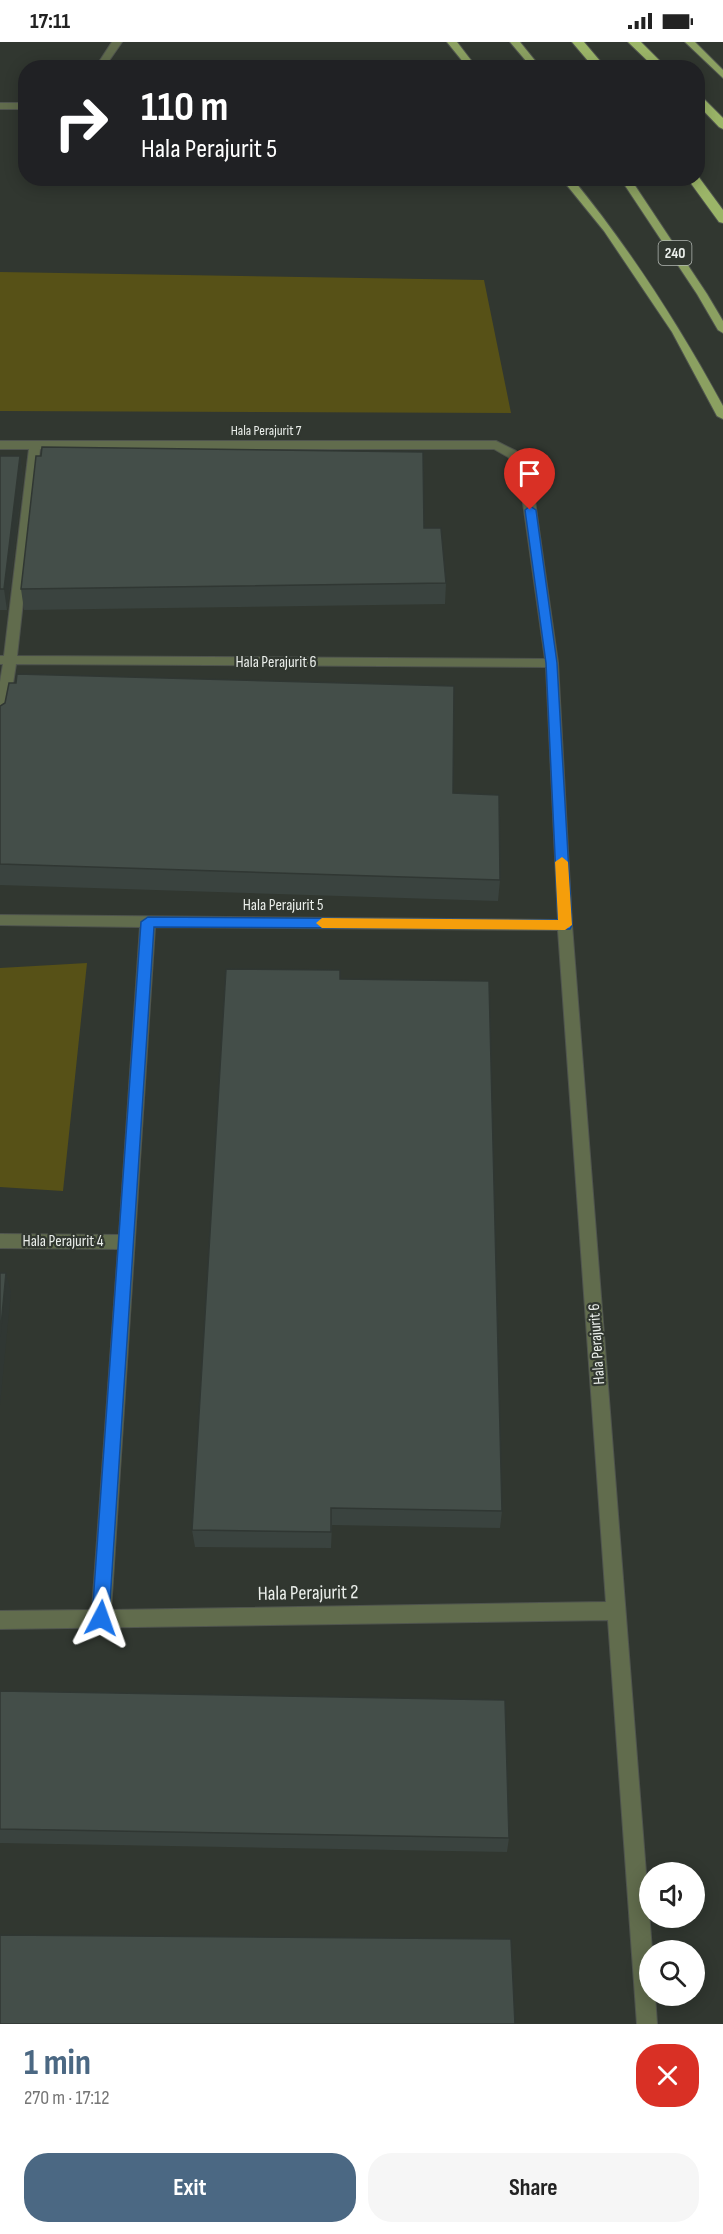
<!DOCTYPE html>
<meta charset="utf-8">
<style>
body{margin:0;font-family:"Sofia Sans Condensed",sans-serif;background:#f6f6f6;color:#222;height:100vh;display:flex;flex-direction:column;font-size:22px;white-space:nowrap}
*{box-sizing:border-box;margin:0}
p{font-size:20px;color:#767676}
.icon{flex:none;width:33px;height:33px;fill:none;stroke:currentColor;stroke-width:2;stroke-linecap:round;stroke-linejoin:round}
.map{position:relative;height:1982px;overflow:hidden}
.panel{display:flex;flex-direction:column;background:#fff;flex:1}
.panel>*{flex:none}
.hud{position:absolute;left:18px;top:18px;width:687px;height:126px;border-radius:24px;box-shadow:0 3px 15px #0003;background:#202124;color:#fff;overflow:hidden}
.controls{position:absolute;left:639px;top:1820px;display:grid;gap:12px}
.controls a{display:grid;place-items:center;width:66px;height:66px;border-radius:50%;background:#fff;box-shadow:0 3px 15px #0003;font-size:30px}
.pin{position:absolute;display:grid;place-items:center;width:51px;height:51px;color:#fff;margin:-62px -26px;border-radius:50% 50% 50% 0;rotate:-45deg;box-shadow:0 0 6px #0007}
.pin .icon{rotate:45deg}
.me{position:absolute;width:66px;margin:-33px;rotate:4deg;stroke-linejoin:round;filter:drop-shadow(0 0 4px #0008)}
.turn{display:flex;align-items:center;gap:21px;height:126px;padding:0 24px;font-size:27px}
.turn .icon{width:78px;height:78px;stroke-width:2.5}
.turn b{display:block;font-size:42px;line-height:51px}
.round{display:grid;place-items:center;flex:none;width:63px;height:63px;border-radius:24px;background:#f6f6f6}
.overview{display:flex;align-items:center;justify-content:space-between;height:102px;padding:0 24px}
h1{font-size:36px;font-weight:700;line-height:45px;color:#4b6883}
.action{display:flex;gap:12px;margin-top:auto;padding:12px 24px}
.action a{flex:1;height:69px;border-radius:24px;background:#4b6883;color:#fff;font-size:24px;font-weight:700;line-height:69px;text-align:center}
.action a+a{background:#f6f6f6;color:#222}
.status{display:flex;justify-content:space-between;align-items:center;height:42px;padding:0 30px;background:#fff;direction:ltr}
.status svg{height:16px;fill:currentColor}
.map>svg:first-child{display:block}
</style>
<div class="status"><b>17:11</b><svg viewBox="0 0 49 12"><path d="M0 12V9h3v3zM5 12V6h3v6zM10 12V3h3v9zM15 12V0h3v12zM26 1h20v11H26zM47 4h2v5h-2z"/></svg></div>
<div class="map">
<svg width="723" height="1982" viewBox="0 0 723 1982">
<rect width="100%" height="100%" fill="#313730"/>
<path fill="#575117" d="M0,230L484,238L511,371L0,369Z
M87,921L63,1149L0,1145V926Z"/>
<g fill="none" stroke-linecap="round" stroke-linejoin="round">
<defs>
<path id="lane" d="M112,0H122L104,26H95Z
M0,61H26V67H0Z"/>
<path id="street" d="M0,399H496L516,409L530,424L558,621L572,883L652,1908H650V1953H655L657,1982H637L608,1578L0,1587V1569L92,1568L118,1207L0,1206V1192L119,1193L140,885L0,883V873L558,878L546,625L16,622L7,680L0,685V640L3,622H0V614H4L29,407H0ZM40,407H494L508,415L518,425L545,617L17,614ZM155,885L558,888L606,1560L111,1568Z"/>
<path id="primary" d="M447,0H457L477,26H468Z
M510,0H520L541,26H532Z
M685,0H695L723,28V36Z
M561,136H572C630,207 679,283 723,364V377L717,374L672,290L604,189Z
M620,136H630L707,252L723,279V291L718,288L697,252Z"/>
<path id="highway" d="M572,0H584L606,26H594Z
M628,0H641L667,26H655Z
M698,54L702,55L723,76V87L719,85L698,63Z
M698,134L723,168V181L719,180L687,136H698Z"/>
</defs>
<use href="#lane" stroke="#4f544e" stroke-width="2"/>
<use href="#street" stroke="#4f544e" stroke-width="2"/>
<use href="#primary" stroke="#4f544e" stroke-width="2"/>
<use href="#highway" stroke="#4f544e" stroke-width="2"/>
<use href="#lane" fill="#616c4d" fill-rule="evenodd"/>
<use href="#street" fill="#616c4d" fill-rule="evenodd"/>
<use href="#primary" fill="#8ba061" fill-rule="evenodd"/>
<use href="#highway" fill="#9bb568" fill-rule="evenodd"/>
</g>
<path fill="#3a433f" d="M0,414H20L23,435L7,568H0Z
M424,486L446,541L445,562L24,568L21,547Z
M0,664L453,751L500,838L498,859L0,843Z
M340,937L502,1469L500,1486L332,1483L331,1506L195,1505L192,1488Z
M0,1649L509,1796L507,1810L0,1801Z"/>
<path fill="#303733" d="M20,414L23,435L7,568L4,547Z
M6,1231L11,1250L0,1363V1295Z"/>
<path fill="#444e49" stroke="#303733" stroke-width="1.5" d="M42,405L423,410L424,486H441L446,541L21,547L36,414H41Z
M0,414H20L4,547H0Z
M17,632L454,644L453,751L499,753L500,838L0,822V664L5,661L9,641H16Z
M226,927L340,928V937L489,939L502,1469L331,1466V1490L192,1488Z
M0,1231H6L0,1295Z
M0,1649L505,1658L509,1796L0,1787Z
M0,1893L511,1897L515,1982H0Z"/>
<path fill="#1a73e8" stroke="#114b97" stroke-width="1.5" d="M530,464L536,468L557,621L572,883L570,887L154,885L109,1576L107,1582L101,1584L95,1582L92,1576L141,880L148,875L558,878L546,621L525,468Z"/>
<path fill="#f59e0b" d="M562,815L568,820L572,883L565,888L322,886L316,881L322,876L558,878L555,820Z"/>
<g text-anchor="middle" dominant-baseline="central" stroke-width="4.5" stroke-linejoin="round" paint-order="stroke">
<g font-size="14" fill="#ebefeb" stroke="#313730">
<text x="266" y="388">Hala Perajurit 7</text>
</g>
<rect fill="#313730" stroke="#b3b8b3" stroke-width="1.5" x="658.5" y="199" width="33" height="24" rx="4.5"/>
<g font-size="15" font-weight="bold" fill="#ebefeb">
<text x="675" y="211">240</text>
</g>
<g font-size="16" fill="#ebefeb" stroke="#313730">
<text x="276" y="620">Hala Perajurit 6</text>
<text x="283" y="863">Hala Perajurit 5</text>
<text x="63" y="1199">Hala Perajurit 4</text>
<text transform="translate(597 1302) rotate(-94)">Hala Perajurit 6</text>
</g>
<g font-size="20" fill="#ebefeb" stroke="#313730">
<text transform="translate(308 1551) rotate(-1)">Hala Perajurit 2</text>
</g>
</g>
</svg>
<div class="controls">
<a><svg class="icon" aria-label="sound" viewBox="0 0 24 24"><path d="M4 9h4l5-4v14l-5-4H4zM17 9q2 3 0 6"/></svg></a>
<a><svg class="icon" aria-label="search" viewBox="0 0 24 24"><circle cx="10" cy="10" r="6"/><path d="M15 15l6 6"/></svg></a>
</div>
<div class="pin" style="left:530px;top:468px;background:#d93025"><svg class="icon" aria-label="arrive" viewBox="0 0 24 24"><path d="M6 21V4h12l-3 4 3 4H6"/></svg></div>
<svg class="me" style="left:101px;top:1576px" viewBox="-20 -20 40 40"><path d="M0-17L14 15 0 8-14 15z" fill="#1a73e8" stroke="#fff" stroke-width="4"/></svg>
<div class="hud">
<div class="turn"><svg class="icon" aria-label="right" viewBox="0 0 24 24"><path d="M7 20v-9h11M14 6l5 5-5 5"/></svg><div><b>110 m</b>Hala Perajurit 5</div></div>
</div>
</div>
<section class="panel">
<div class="overview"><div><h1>1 min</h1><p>270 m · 17:12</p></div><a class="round" style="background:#d93025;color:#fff"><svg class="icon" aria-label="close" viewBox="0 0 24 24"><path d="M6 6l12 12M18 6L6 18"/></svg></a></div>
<div class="action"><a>Exit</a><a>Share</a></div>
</section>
